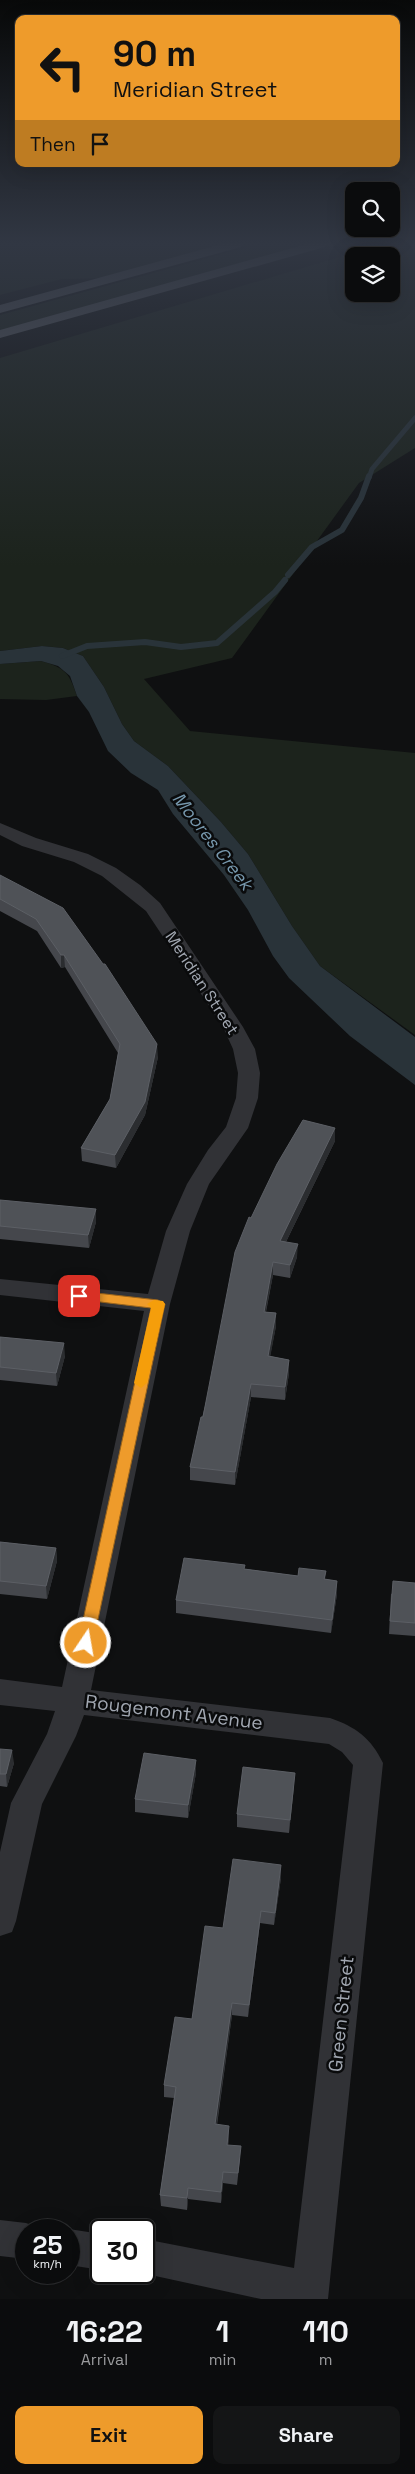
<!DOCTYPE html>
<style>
body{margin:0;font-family:"Space Grotesk",sans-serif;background:#141516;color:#f1f3f6;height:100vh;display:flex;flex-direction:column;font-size:19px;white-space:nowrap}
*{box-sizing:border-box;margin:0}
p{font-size:16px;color:#9a9b9d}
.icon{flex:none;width:28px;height:28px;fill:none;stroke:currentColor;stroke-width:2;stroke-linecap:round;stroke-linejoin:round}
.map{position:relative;height:2299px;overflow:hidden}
.panel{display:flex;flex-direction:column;background:#0b0c0d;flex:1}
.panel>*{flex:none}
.hud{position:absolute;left:15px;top:15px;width:385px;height:152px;border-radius:10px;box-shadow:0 5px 20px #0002,0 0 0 1px #2b2c2e;background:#ee9b2b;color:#111;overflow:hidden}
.controls{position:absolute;left:345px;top:182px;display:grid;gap:10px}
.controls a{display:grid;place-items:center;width:55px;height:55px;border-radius:10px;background:#0b0c0d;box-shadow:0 5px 20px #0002,0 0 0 1px #2b2c2e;font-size:25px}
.speed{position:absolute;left:15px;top:2219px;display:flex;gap:10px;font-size:25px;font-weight:700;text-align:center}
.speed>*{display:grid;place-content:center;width:65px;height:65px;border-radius:50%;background:#0b0c0d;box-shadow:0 5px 20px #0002,0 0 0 1px #2b2c2e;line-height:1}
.speed small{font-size:12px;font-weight:400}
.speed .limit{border:2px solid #111;border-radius:8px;background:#fff;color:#111}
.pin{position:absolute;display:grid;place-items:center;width:42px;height:42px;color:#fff;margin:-21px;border-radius:10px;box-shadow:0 2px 8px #0006}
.me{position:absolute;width:55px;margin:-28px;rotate:12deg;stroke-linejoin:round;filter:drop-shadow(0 0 4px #0008)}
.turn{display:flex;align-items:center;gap:18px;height:105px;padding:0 15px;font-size:22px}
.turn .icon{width:65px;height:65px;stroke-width:2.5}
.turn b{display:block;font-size:35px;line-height:42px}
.then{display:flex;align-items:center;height:48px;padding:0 15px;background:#0003;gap:10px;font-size:19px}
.eta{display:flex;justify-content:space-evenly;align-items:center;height:85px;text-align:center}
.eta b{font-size:30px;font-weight:700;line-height:35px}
.primary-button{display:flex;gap:10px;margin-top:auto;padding:10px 15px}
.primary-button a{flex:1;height:58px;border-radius:10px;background:#ee9b2b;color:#111;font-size:20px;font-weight:700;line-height:58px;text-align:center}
.primary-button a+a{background:#141516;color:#f1f3f6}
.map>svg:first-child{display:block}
</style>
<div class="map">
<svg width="415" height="2299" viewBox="0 0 415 2299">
<rect width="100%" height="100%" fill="#0f1011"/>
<path fill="#1c231c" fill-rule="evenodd" d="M0,244H236L113,278L62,279L0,295Z
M259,244H311L0,331V315Z
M383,244H415V448L359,483L232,658L144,679L190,731L415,753V1035L320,966L292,926L248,854L221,822L168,766L134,741L122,724L104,687L83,656L63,648L42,646L0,651V358ZM354,256H391V294H354Z
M41,661C65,668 69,672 77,696L46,700L0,699V664Z"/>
<path fill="#293339" d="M42,646L63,648L83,656L104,687L122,724L134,741L168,766L221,822L248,854L292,926L320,966L415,1037V1085L350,1036L289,978L273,956L248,910L224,875L173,814L158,790L131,773L108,751L89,712L77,696L70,676L58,666L41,661L0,664V651Z"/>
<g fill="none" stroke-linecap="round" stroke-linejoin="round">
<path stroke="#293339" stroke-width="5" d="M369,478L372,469L415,418"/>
<path stroke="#293339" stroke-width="6" d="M288,575L312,547L342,530L361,498L369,476
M62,656L87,646L145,642L181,647L217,643L275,592L285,580"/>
<path fill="#313236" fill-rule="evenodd" d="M0,823L36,838L88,854L116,868L140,885L160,903L243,1027L255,1049L260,1073L258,1098L248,1128L209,1184L190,1231L170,1304L91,1690L330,1718C356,1727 371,1738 383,1763L328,2299H261L137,2272H144V2239L294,2268L353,1765L342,1752L329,1744L84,1715L76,1736L42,1804L16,1921L12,1932L0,1936V1852L11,1803L47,1734L55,1711L0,1705V1679L62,1687L144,1311L0,1295V1279L148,1294L166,1231L187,1184L208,1150L226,1127L236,1098L238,1073L233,1049L223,1027L146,911L102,876L74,862L22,846L0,835Z
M0,2220L26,2223L39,2228L40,2230H26V2259L0,2256Z
M69,2229L101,2234V2270L69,2265V2230H66Z"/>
<path fill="#5d6067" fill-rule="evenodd" d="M222,244H243L241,247L0,313V305Z
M307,244H327L325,247L0,338V330Z"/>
</g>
<path fill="#45474c" d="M0,875L158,1057L145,1115L116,1168L82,1161L81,1148L110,1099L118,1053L65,967L61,968L37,931L0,911Z
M335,1128V1141L286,1242L297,1257L290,1278L273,1275L266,1312L276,1313V1326L270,1356L289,1360V1373L285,1400L251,1397L235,1485L190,1480V1467L251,1218Z
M0,1200L96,1222L89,1248L0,1239Z
M0,1337L65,1356L57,1386L0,1380Z
M0,1542L56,1548L57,1561L47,1599L0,1594Z
M245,1569L298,1576L326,1571L325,1579L337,1581V1594L331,1633L176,1613V1600Z
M415,1583V1636L389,1634L391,1594Z
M0,1749L14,1763L7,1787L0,1786Z
M196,1773L188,1818L135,1812V1799Z
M294,1786L289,1833L237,1827V1814Z
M281,1878L274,1925L260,1923L248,2017L232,2015L217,2125L229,2138L228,2145L240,2158L237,2185L223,2183L221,2203L188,2199L187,2210L161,2206L160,2195L174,2098L164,2097V2085L192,2019L223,1928Z"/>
<path fill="#2b2d30" d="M61,955H64L65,967L61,968Z
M157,1044L158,1057L145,1115L116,1168L115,1155Z
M335,1128V1141L280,1254V1241Z
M96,1209V1222L89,1248L88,1235Z
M298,1244L297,1257L290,1278V1265Z
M273,1262V1275L263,1325L264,1312Z
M276,1313V1326L268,1369V1356Z
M64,1343L65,1356L57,1386L56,1373Z
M289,1360V1373L285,1400V1387Z
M251,1384V1397L235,1485V1472Z
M56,1548L57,1561L47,1599L46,1586Z
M337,1581V1594L331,1633L332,1620Z
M12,1750L14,1763L7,1787L6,1774Z
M196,1760V1773L188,1818V1805Z
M295,1773L294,1786L289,1833L290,1820Z
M281,1865V1878L274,1925L275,1913Z
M261,1911L260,1923L248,2017L249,2005Z
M232,2003V2015L215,2136V2124Z
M229,2126V2138L227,2157V2145Z
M223,2172V2183L221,2203V2192Z
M188,2188V2199L187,2210V2198Z"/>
<path fill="#4f5257" stroke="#5c5f65" d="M0,875L63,908L103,964H105L157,1044L145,1102L115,1155L81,1148L110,1099L120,1044L64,955H61L36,919L0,899Z
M303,1120L335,1128L280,1241L298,1244L290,1265L273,1262L264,1312L276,1313L268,1356L289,1360L285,1387L251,1384L235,1472L190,1467L201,1417H203L235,1252L249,1217L251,1218L277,1164Z
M0,1200L96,1209L88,1235L0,1226Z
M0,1337L64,1343L56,1373L0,1367Z
M0,1542L56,1548L46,1586L0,1581Z
M184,1558L245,1565L244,1569L298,1576L299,1568L326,1571L324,1579L337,1581L332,1620L176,1600Z
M393,1581L415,1583V1623L390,1621Z
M0,1749L12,1750L6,1774H0Z
M144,1753L196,1760L188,1805L135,1799Z
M243,1767L295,1773L290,1820L237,1814Z
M233,1859L281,1865L275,1913L261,1911L249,2005L232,2003L215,2124L229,2126L227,2145L241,2146L238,2173L223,2172L221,2192L188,2188L187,2198L160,2195L176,2087L164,2085L175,2017L192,2019L205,1926L223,1928Z"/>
<linearGradient id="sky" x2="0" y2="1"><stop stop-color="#080909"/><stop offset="0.43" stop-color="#313743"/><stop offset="1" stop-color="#313743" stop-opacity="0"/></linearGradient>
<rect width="415" height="566" fill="url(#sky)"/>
<path fill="#ee9b2b" stroke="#9b651c" d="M79,1291L158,1300L165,1304L93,1643L91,1647L86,1649L81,1647L78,1643L151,1308L75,1299L73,1296Z"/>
<path fill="#f59e0b" d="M154,1300L163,1301L165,1304L147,1383L141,1388L134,1383L151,1308L147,1304Z"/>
<g text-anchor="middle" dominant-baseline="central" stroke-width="5" stroke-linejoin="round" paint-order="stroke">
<g font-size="16" fill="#a1a7b1" stroke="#0a0b0c">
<text transform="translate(202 983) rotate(57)">Meridian Street</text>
</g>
<g font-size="18" font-style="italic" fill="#7798ad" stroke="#0a0b0c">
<text transform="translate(213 841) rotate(52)">Moores Creek</text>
</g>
<g font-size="19" fill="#a1a7b1" stroke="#0a0b0c">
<text transform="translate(174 1712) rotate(7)">Rougemont Avenue</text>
<text transform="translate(341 2014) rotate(-84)">Green Street</text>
</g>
</g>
</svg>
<div class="controls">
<a><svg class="icon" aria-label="search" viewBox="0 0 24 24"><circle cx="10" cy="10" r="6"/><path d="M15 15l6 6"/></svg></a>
<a><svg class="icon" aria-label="layers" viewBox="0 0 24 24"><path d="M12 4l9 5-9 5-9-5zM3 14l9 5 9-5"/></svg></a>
</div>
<div class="speed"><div>25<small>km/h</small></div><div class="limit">30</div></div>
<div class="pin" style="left:79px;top:1296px;background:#d93025"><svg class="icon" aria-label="arrive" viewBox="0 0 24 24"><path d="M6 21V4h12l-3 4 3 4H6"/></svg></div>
<svg class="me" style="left:86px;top:1643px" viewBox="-20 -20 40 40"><circle r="17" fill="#ee9b2b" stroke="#fff" stroke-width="3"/><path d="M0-11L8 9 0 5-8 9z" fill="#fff"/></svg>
<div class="hud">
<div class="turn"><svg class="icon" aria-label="left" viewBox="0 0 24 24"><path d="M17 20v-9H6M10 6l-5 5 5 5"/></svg><div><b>90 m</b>Meridian Street</div></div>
<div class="then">Then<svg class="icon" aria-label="arrive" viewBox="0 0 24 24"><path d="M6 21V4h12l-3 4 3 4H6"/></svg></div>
</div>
</div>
<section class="panel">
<div class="eta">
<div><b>16:22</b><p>Arrival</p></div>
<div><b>1</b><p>min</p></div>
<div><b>110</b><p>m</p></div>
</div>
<div class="primary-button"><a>Exit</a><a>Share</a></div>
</section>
